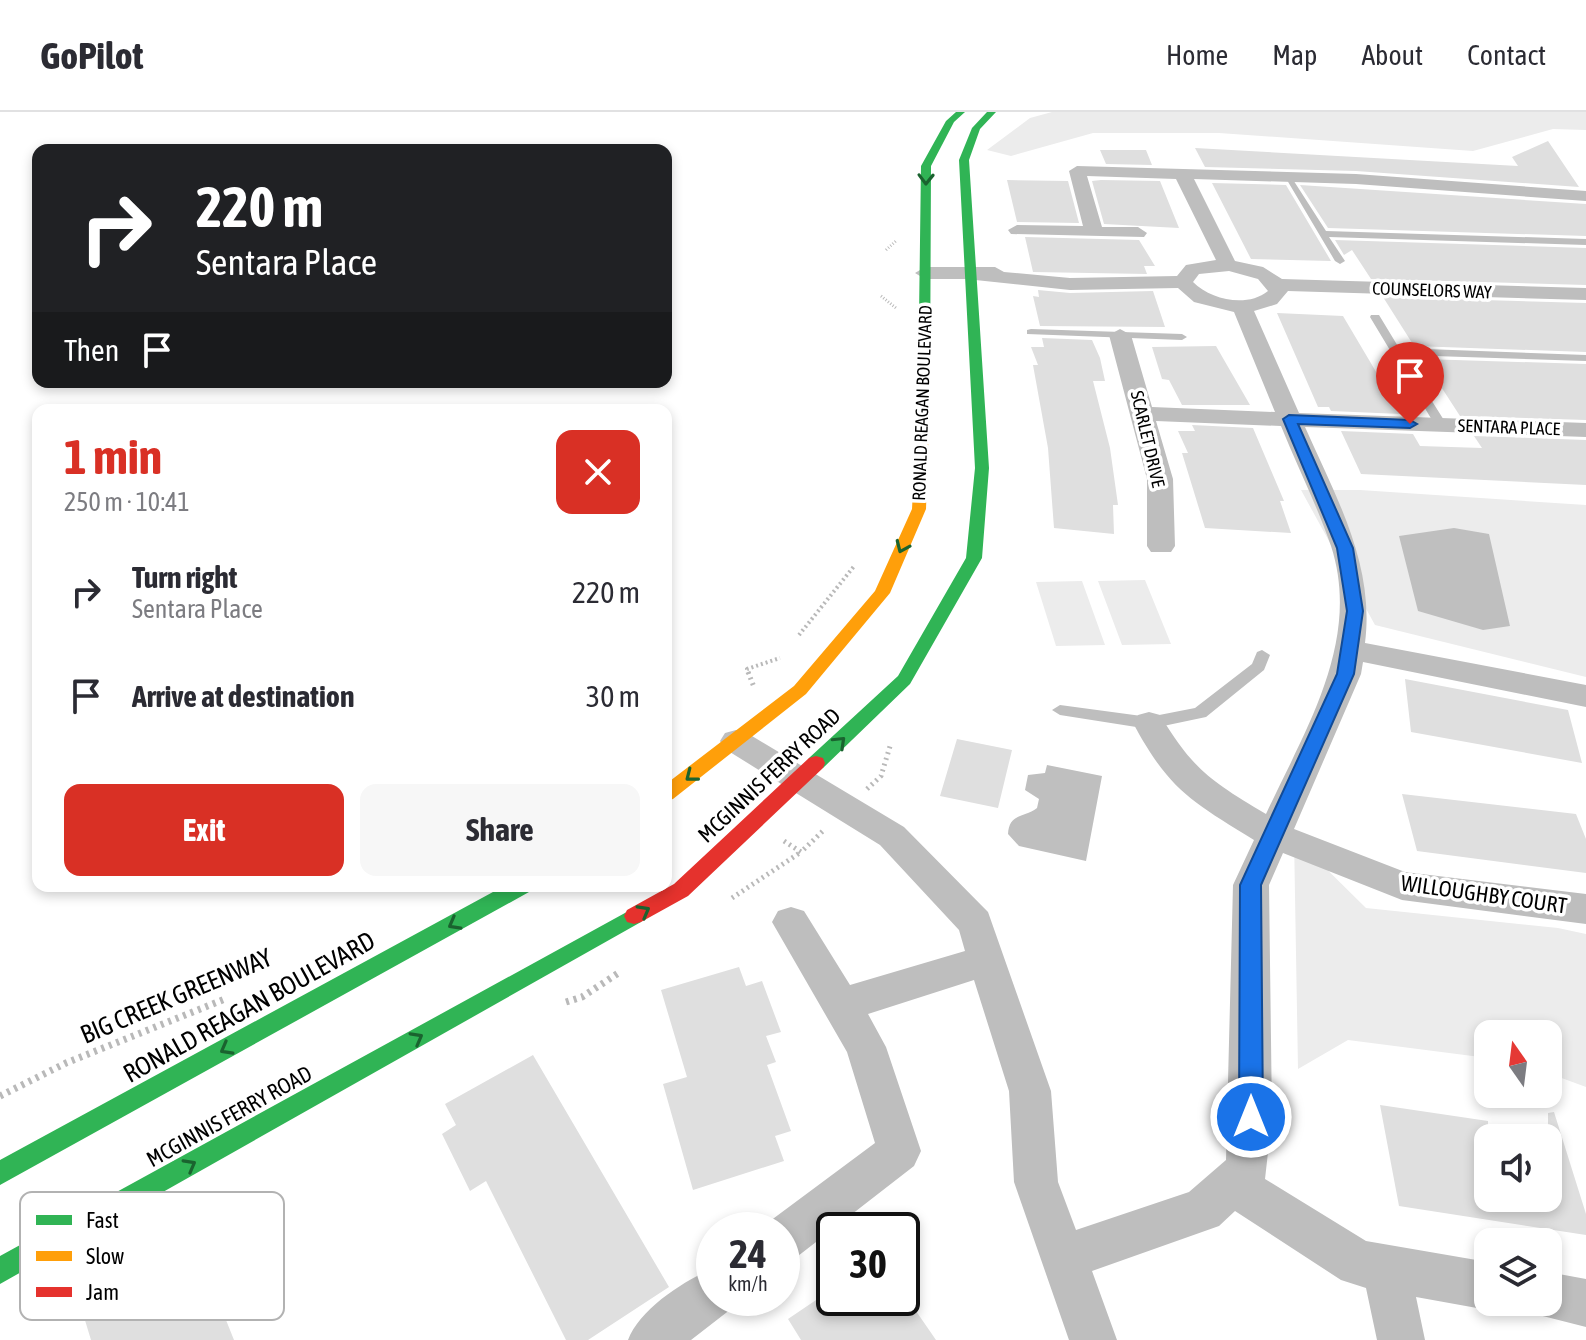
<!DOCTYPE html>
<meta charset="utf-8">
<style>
body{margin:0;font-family:"Asap Condensed",sans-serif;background:#f7f7f7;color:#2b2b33;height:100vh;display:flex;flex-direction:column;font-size:30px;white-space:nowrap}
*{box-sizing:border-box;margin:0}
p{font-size:26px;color:#7c7c81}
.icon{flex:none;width:44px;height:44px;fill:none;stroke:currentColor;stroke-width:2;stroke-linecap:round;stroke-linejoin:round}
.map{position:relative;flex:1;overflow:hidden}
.side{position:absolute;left:32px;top:292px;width:640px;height:488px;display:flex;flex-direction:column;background:#fff;border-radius:16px;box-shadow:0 4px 12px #0003}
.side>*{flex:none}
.top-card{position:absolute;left:32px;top:32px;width:640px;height:244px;border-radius:16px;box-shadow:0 4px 12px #0003;background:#202124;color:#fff;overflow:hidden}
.needle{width:52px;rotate:346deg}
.buttons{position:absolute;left:1474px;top:908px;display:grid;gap:16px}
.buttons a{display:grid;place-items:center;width:88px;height:88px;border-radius:16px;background:#fff;box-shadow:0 4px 12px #0003;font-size:40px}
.speed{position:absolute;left:696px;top:1100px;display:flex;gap:16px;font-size:40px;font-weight:700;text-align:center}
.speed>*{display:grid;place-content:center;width:104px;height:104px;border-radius:50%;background:#fff;box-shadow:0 4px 12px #0003;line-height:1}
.speed small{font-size:20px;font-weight:400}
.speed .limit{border:4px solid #111;border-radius:12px;background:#fff;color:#111}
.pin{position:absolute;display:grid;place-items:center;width:68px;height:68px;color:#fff;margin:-82px -34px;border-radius:50% 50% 50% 0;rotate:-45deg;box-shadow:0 0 8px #0007}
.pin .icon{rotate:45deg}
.me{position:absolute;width:88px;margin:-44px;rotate:0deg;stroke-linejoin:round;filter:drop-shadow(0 0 6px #0008)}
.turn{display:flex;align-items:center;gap:28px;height:168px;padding:0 32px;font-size:36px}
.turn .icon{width:104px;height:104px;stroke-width:2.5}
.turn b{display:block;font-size:56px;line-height:68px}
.then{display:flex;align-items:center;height:76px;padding:0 32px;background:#0003;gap:16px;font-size:30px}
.round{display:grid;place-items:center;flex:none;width:84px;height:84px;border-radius:16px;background:#f7f7f7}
.headline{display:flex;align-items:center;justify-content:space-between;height:136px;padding:0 32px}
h1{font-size:48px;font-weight:700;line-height:60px;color:#d93025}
.button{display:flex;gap:16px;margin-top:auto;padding:16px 32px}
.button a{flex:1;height:92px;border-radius:16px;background:#d93025;color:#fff;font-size:32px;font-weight:700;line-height:92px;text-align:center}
.button a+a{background:#f7f7f7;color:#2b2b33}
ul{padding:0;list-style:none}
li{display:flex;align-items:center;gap:24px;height:104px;padding:0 32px}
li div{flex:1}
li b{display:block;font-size:30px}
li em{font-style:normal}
header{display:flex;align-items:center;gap:48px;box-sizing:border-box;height:112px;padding:0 40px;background:#fff;border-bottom:2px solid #e1e1e2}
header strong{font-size:38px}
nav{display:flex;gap:44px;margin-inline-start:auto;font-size:28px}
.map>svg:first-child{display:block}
</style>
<header>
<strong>GoPilot</strong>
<nav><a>Home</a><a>Map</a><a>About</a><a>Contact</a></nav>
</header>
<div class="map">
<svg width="1586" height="1228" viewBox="0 0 1586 1228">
<rect width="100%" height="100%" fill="#fff"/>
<path fill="#ececec" d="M1052,0H1586V18L1553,17L1473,39L1219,21H1093L1011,44L987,38L1030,6Z
M1301,378H1360L1586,393V565L1375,513Z
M1145,468L1171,532L1122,533L1098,469Z
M1082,469L1105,533L1056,534L1036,470Z
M1294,725L1366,796L1558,816L1586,822V975L1548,961V922H1488V946L1348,928L1298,957Z"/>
<path fill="#bfbfbf" d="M1454,416L1489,422L1510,514L1483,518L1418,499L1399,424Z
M1047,653L1102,664L1086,749L1019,734L1008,722C1009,701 1024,706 1037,696L1039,687L1025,678L1028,663L1045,661Z"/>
<path fill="#dfdfdf" d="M1548,29L1579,75L1356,59L1205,55L1195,36L1518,54L1512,45Z
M1100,38H1146L1152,53L1106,52Z
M1007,68L1068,69L1079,111L1017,110Z
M1101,68L1160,69L1179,116L1104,112L1092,69Z
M1212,71L1286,73L1331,149L1251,147Z
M1300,73L1586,92V124L1328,116Z
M1025,125L1139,128L1155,154H1144L1147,162L1033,160Z
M1335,128L1586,136V173L1371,167L1352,138L1344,143Z
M1038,178L1070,181L1153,179L1165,215L1040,214L1033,184L1039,185Z
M1383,185L1586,191V240L1414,234Z
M1277,201L1343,204L1401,302L1331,299L1329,295H1318Z
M1042,226L1092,228L1100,246L1105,269H1093L1110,336L1118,393H1113L1114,422L1054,416L1048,336L1033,253H1038L1031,235H1044Z
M1216,234L1250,293H1182L1169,268L1162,267L1152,235Z
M1423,247L1586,252V308L1460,304Z
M1192,313L1253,316L1284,389H1280L1291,421L1205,416L1182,341H1188L1178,319H1195Z
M1341,319L1413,322L1420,334L1482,336L1474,324L1586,328V373L1361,362Z
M1405,567L1568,598L1582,651L1411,620Z
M957,627L1012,638L998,696L940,684Z
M1402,682L1576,702L1586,727V761L1417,739Z
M739,855L746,874L762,869L781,920L766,924L776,950L767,953L791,1019L775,1024L784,1049L693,1078L663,972L687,965L661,878Z
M533,943L669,1175L588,1228H566L486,1069L470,1079L442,1022L456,1013L445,992Z
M1380,993L1488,1009V1086H1548V1001L1554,1000L1586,1102V1123L1399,1094Z
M198,1138L234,1228H91L84,1205Z
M819,1186H907L936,1228H801L788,1207Z"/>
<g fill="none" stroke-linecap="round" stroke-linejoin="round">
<path stroke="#b9b9b9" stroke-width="3" stroke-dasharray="1 2" stroke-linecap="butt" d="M886,138L897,128
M881,184L896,196"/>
<path stroke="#b9b9b9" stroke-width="4" stroke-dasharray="2 3" stroke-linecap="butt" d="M799,523L855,453
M749,562L747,557L780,546"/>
<path stroke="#b9b9b9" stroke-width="5" stroke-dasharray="2 4" stroke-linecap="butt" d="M748,560L754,575
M867,677L881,664L891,631
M784,729L801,740L825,717
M732,786L801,740"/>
<path stroke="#b9b9b9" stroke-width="7" stroke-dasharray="3 5" stroke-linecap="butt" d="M566,890L582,885L620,860
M0,984L66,951L225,887"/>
<path fill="#bebebe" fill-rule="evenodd" d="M1284,63H1290L1326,119L1586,127V133L1329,125L1345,149L1340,152L1335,149Z
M1371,203H1379L1399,236L1586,243V249L1403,243L1447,313L1441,317L1435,313L1370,205Z
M1031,217L1182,222L1187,225L1182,228L1027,222V218Z
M1262,538L1270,543L1264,558L1206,605L1149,617L1060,603L1052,598L1060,593L1149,605L1195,596L1252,552L1257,540Z"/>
<path fill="#bebebe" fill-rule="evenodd" d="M1077,54L1356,62L1586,79V89L1356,72L1194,67L1235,149L1263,155L1282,167L1586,176V188L1288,179L1277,192L1254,199L1299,301L1586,311V325L1305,315C1336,385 1375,453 1365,531L1586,573V595L1363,550L1361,562L1294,717L1405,760L1586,782V812L1402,788L1283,741L1269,773L1272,1005L1265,1067L1366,1129L1488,1150V1190L1505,1191L1488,1198L1416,1185L1425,1228H1377L1366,1176L1341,1168L1235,1099L1219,1114L1092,1159L1117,1228H1069L1014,1070L1009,979L974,868L868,902L886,935L921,1039L914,1054L798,1144L782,1151V1118H763L766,1112L875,1031L847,940L772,810L778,799L791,795L804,799L850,873L965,839L959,818L880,733L725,637L720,629L725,621L736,618L747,621L904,715L988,800L1051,979L1058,1070L1076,1118L1189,1080L1226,1048L1233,773L1254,728C1191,689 1169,678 1133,611L1138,603L1149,600L1160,603C1194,659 1211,669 1266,702C1305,618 1362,529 1331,434C1317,393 1297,354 1281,314L1156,309L1173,367L1175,434L1171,440H1151L1147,434V367L1109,223L1120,217L1131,223L1152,295L1275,300L1234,200L1194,190L1178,176L1070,178L966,167H925L915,161L925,155H995L1004,160L1070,166L1177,164L1186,153L1216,148L1176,67L1087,64L1102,115H1138L1147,121L1144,125L1011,122L1008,118L1017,113L1083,114L1069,59ZM1229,159L1258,167L1268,179C1247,196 1211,188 1193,170L1199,162Z
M714,1156V1186H735L731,1197L691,1228H628C640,1197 683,1169 714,1156Z
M1548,1160L1586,1167V1215L1531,1201L1527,1190H1548Z"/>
<path fill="#30b455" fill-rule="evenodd" d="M956,0H965L954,10L931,54L930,280L924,284L918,280L921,54L946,9Z
M987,0H996L980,17L969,48L989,356L982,446L910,572L823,656H809L807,651L809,646L898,564L966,446L975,356L959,48L972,16Z
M504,774H532L529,780L0,1073V1048Z
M634,796L641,798L644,804L641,810L0,1172V1144Z"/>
<path fill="#ff9f0a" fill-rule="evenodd" d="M924,276L930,280L926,397L890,481L806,582L673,687L666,689V672L794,574L875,479L912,397L918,280Z"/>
<path fill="#e5322d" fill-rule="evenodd" d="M816,644L823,646L825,651L823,656L688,784L641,810L634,812L627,810L624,804L627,798L674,772L809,646Z"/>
</g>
<defs><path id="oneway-chevron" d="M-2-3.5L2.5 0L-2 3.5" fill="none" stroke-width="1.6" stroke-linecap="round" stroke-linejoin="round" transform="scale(2)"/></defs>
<g stroke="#1a632f">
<use href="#oneway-chevron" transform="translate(926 67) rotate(91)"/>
<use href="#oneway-chevron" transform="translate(902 435) rotate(114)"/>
<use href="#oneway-chevron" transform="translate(840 630) rotate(-44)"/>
<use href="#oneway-chevron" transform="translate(691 664) rotate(142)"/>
<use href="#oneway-chevron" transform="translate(644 799) rotate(-29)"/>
<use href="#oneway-chevron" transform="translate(454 812) rotate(151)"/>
<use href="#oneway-chevron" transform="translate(417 926) rotate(-29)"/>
<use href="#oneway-chevron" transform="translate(226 937) rotate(151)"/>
<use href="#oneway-chevron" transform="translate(190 1053) rotate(-29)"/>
</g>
<path fill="#1a73e8" stroke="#114b97" stroke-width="2" d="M1289,303L1410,308L1417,312L1410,316L1298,312L1353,436L1363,499L1354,562L1261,773L1263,1005L1259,1013L1251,1017L1242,1013L1239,1005L1240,773L1337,562L1347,499L1337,436L1283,307Z"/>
<g text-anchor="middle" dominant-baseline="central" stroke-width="7" stroke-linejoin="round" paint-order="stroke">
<g font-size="18" fill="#000" stroke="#fff">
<text transform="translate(1432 178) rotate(2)">COUNSELORS WAY</text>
<text transform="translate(922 291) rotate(-88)">RONALD REAGAN BOULEVARD</text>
<text transform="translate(1509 315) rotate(2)">SENTARA PLACE</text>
<text transform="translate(1148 327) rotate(77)">SCARLET DRIVE</text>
</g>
<g font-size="22" fill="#000" stroke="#fff">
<text transform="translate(769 663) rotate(-43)">MCGINNIS FERRY ROAD</text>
<text transform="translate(1484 782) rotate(8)">WILLOUGHBY COURT</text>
<text transform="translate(229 1004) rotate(-29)">MCGINNIS FERRY ROAD</text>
</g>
<g font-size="26" fill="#000" stroke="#fff">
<text transform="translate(176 884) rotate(-23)">BIG CREEK GREENWAY</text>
<text transform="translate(249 895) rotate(-29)">RONALD REAGAN BOULEVARD</text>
</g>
</g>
<rect x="20" y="1080" width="264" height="128" rx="12" fill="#fff" stroke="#b2b2b2" stroke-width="2"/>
<rect x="36" y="1103" width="36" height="10" fill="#30b455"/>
<rect x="36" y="1139" width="36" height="10" fill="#ff9f0a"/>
<rect x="36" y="1175" width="36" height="10" fill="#e5322d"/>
<g font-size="22" fill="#000">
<text x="86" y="1116">Fast</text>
<text x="86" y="1152">Slow</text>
<text x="86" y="1188">Jam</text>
</g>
</svg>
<div class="buttons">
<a><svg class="needle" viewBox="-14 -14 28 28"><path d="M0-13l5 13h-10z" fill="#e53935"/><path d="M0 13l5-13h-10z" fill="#7c7c81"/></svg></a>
<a><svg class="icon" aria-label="sound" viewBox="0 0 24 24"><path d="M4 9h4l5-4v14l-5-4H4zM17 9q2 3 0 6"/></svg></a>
<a><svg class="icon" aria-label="layers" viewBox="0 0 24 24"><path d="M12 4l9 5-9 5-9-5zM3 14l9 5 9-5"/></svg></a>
</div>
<div class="speed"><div>24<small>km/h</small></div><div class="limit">30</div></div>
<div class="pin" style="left:1410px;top:312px;background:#d93025"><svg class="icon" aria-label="arrive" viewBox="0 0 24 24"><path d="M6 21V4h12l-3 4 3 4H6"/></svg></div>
<svg class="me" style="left:1251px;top:1005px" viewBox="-20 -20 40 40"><circle r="17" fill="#1a73e8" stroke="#fff" stroke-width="3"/><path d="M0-11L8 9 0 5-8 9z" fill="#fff"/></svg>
<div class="top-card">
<div class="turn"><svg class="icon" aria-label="right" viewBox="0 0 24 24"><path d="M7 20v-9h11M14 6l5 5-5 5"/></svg><div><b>220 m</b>Sentara Place</div></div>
<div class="then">Then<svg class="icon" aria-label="arrive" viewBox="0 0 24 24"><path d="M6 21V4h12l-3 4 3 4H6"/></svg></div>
</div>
<section class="side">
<div class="headline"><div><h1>1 min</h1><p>250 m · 10:41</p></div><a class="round" style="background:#d93025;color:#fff"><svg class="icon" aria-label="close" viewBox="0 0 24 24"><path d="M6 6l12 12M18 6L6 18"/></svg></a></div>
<ul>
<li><svg class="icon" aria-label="right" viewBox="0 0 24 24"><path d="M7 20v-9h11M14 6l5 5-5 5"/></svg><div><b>Turn right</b><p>Sentara Place</p></div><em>220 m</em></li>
<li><svg class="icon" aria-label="arrive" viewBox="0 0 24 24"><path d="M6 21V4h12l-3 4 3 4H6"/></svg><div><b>Arrive at destination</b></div><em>30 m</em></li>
</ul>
<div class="button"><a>Exit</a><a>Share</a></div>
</section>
</div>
